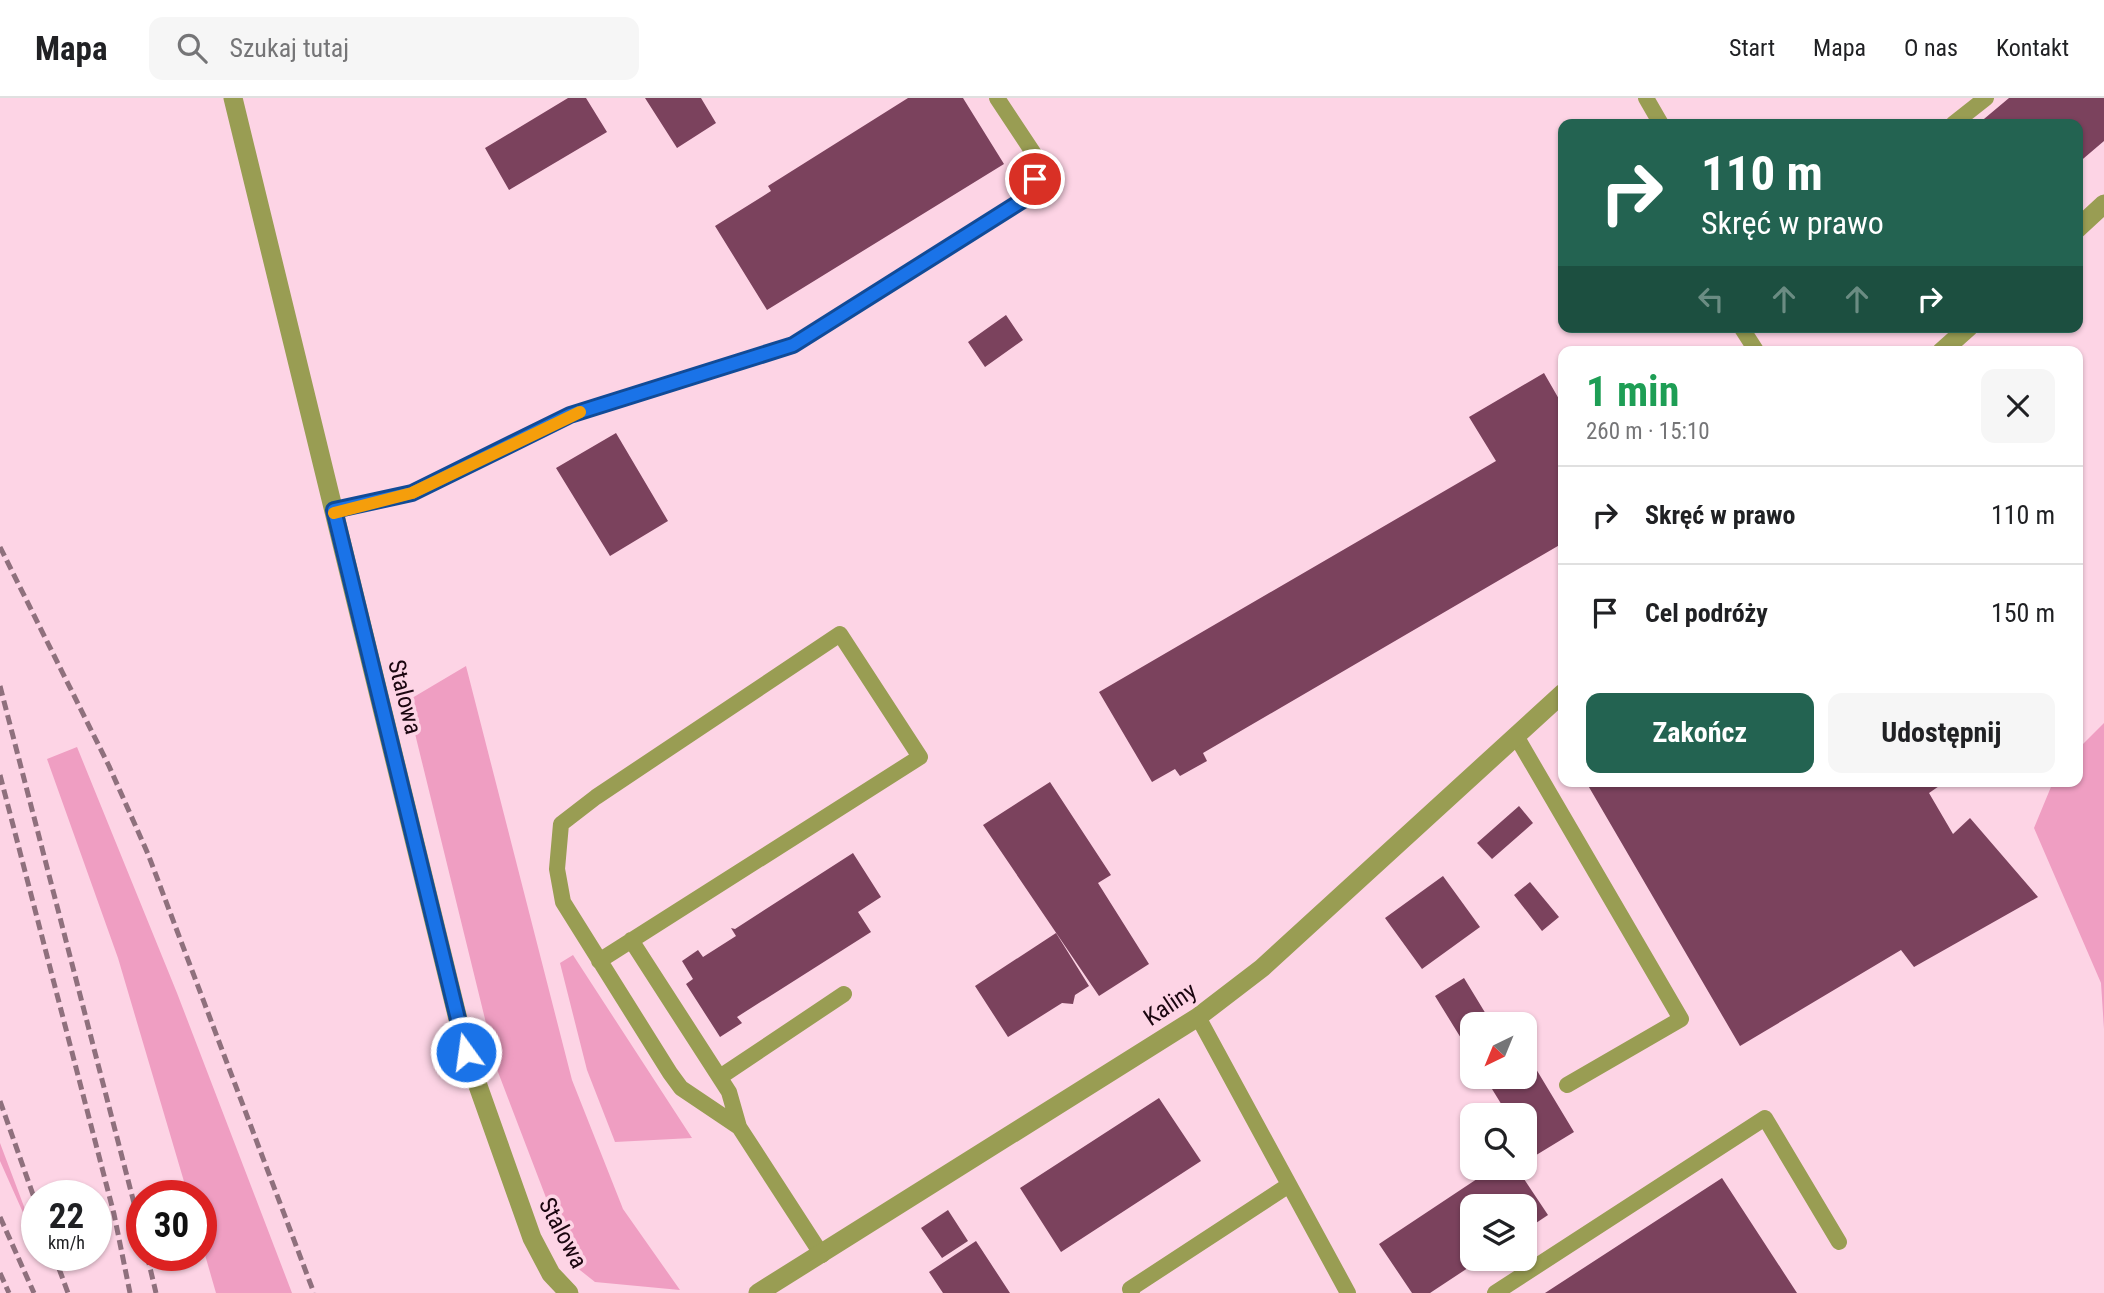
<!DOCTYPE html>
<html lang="pl">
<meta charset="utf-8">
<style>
body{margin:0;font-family:"Roboto Condensed",sans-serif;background:#f6f6f6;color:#202124;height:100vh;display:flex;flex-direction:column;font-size:26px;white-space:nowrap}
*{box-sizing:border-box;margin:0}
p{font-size:23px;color:#757577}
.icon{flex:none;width:38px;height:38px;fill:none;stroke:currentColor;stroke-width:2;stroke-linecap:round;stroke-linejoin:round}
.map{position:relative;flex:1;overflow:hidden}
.sheet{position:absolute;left:1558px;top:248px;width:525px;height:441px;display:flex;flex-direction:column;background:#fff;border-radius:14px;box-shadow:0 2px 5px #0004}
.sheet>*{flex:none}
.top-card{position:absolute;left:1558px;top:21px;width:525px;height:214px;border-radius:14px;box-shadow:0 2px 5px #0004;background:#236351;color:#fff;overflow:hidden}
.needle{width:46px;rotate:223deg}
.tools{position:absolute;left:1460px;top:914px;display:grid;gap:14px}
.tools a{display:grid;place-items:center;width:77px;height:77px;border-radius:14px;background:#fff;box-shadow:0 2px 5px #0004;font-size:35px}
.speed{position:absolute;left:21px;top:1082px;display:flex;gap:14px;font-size:35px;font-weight:700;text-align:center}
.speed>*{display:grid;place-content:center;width:91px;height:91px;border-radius:50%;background:#fff;box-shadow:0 2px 5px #0004;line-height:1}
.speed small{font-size:18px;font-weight:400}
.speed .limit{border:10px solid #d22;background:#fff;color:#111}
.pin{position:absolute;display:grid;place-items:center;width:60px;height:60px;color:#fff;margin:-30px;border:4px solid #fff;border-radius:50%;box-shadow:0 2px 7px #0007}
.me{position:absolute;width:77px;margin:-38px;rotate:346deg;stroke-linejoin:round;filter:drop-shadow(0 0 5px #0008)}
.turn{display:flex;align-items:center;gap:24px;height:147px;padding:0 28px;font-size:32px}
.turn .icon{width:91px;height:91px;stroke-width:2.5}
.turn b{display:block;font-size:49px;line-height:60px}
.lanes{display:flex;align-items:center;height:66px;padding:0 28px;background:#0003;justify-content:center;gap:35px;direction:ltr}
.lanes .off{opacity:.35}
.round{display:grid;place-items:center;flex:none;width:74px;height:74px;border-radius:14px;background:#f6f6f6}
.headline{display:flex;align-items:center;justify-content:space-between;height:119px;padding:0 28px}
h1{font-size:42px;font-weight:700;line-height:52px;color:#1e9e55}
.action{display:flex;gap:14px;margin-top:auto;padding:14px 28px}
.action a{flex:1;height:80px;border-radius:14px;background:#236351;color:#fff;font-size:28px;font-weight:700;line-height:80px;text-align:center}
.action a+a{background:#f6f6f6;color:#202124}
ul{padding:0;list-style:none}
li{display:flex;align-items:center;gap:21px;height:98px;padding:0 28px;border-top:2px solid #e0e0e0}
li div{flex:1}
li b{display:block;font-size:26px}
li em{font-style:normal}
header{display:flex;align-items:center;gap:42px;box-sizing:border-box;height:98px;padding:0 35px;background:#fff;border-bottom:2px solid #e0e0e0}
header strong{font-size:33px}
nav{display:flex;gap:38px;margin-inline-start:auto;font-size:24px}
.search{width:490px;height:63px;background:#f6f6f6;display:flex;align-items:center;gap:18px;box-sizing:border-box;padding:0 24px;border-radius:14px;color:#757577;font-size:26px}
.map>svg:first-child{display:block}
</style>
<header>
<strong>Mapa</strong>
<div class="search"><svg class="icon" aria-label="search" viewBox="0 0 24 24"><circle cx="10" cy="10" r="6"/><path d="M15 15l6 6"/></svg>Szukaj tutaj</div>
<nav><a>Start</a><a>Mapa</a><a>O nas</a><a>Kontakt</a></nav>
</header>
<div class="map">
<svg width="2104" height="1195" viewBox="0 0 2104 1195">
<rect width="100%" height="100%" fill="#fdd4e5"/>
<path fill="#ef9ec2" d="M466,568L572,982L623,1111L680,1192L595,1184L571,1165L498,974L407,603Z
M2104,625V931L2101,885L2034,730L2053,684H2077V652Z
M77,649L177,895L292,1195H216L201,1143V1097H188L118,860L47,661Z
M573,857L692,1040L615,1044L587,972L560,865Z
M0,1045L37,1143V1146L0,1063Z"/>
<path fill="#7b425d" d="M568,0H586L607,34L509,92L485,50Z
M645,0H701L716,25L677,50Z
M908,0H963L1004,66L767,212L715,128L771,93L768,88Z
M2009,0H2104V43L2077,66V26H1978Z
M1006,217L1023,242L985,269L968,244Z
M1544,275L1563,308V445L1203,655L1207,663L1180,678L1175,671L1152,684L1099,594L1496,363L1469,319Z
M616,335L668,423L610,458L556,370Z
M1050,684L1111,777L1098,785L1149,866L1099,898L983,727Z
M1586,684H1945L1929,695L1953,736L1970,720L2038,799L1914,869L1901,852L1740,948Z
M1519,708L1533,725L1492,761L1477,745Z
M853,755L881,799L858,814L871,834L737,919L742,925L720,939L686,886L693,881L682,863L698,852L703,859L736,838L731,830L735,831Z
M1443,778L1480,829L1422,871L1385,820Z
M1530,784L1559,819L1542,833L1514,797Z
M1056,835L1089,888L1075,897L1073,906L1062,905L1008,939L975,888Z
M1464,880L1492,926H1472V958L1435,898Z
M1527,956L1574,1034L1533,1059L1524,1045V1017H1508L1484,978H1524V958Z
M1159,1000L1201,1063L1061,1154L1020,1090Z
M1495,1069H1516L1548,1117L1524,1133V1108H1472V1160H1483L1430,1195H1412L1379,1146Z
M1722,1080L1797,1195H1545Z
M948,1112L968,1143L942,1160L921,1130Z
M976,1143L1010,1195H943L929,1174Z"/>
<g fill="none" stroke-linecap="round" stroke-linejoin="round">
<path stroke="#999d53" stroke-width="16" d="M1646,0L1661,26
M1953,26L1986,0
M1741,229L1757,254
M334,412L412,395L570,317L793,247L1031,97L1040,65L997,0
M1516,638L1681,921L1567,987
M631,842L729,994L739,1029
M599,863L920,659L840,536L596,699L561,726L557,771L563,804L670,975L681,990L739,1029L822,1157
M1198,919L1348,1195
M720,979L844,896
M1132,1195L1130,1191L1289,1087
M1495,1195L1765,1020L1839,1144"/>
<path stroke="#999d53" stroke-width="19" d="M233,0L466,954L532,1140L551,1176L569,1195
M2077,131L2104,106
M1941,254L1969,229
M758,1195L1198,919L1262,870L1563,595"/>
<path stroke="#8f707d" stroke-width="5" stroke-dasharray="10 5" stroke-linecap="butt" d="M0,449L109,668L148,756L314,1195
M0,588L142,1136
M0,677L114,1116L130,1195
M0,1003L37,1108
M0,1119L34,1195
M54,1157L68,1195
M147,1157L156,1195
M0,1175L9,1195"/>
</g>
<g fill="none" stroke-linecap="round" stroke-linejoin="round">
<defs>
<path id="route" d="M466,954L334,412L412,395L570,317L793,247L1031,97L1035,81"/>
</defs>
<use href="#route" stroke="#114b97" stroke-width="18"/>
<use href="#route" stroke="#1a73e8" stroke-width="12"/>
<path stroke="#f59e0b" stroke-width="12" d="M334,415L412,395L580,314"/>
</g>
<g text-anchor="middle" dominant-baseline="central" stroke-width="7" stroke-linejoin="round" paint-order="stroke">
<g font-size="24" fill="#1b0610" stroke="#fdd4e5">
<text transform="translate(405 599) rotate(76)">Stalowa</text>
<text transform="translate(1170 906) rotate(-34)">Kaliny</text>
<text transform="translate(563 1135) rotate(62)">Stalowa</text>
</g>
</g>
</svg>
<div class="tools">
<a><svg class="needle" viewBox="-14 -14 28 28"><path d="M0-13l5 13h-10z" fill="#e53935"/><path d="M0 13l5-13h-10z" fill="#757577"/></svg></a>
<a><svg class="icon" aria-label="search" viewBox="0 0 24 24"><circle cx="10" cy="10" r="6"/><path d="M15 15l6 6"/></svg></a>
<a><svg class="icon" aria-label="layers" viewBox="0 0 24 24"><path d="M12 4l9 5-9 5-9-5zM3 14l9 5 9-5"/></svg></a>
</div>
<div class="speed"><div>22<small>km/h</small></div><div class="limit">30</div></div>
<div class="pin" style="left:1035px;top:81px;background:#d93025"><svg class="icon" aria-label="arrive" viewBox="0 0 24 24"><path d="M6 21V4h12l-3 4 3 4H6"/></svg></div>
<svg class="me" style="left:466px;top:954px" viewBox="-20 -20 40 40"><circle r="17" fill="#1a73e8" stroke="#fff" stroke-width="3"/><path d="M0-11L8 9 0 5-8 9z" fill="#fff"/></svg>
<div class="top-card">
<div class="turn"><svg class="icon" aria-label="right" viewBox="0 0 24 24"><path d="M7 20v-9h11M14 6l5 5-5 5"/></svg><div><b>110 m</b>Skręć w prawo</div></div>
<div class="lanes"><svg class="icon off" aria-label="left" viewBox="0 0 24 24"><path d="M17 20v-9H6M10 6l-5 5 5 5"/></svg><svg class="icon off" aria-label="ahead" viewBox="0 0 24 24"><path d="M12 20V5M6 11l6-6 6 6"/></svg><svg class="icon off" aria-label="ahead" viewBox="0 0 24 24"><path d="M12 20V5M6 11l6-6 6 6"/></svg><svg class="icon" aria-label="right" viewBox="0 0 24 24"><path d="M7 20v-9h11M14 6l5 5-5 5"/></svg></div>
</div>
<section class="sheet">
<div class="headline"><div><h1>1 min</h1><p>260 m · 15:10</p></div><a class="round"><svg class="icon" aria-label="close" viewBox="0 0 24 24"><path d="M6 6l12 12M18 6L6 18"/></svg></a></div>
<ul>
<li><svg class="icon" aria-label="right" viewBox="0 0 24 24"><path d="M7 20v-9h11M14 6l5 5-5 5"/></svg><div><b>Skręć w prawo</b></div><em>110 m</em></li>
<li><svg class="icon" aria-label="arrive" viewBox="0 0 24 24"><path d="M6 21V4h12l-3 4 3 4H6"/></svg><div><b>Cel podróży</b></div><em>150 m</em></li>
</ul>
<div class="action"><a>Zakończ</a><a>Udostępnij</a></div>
</section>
</div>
